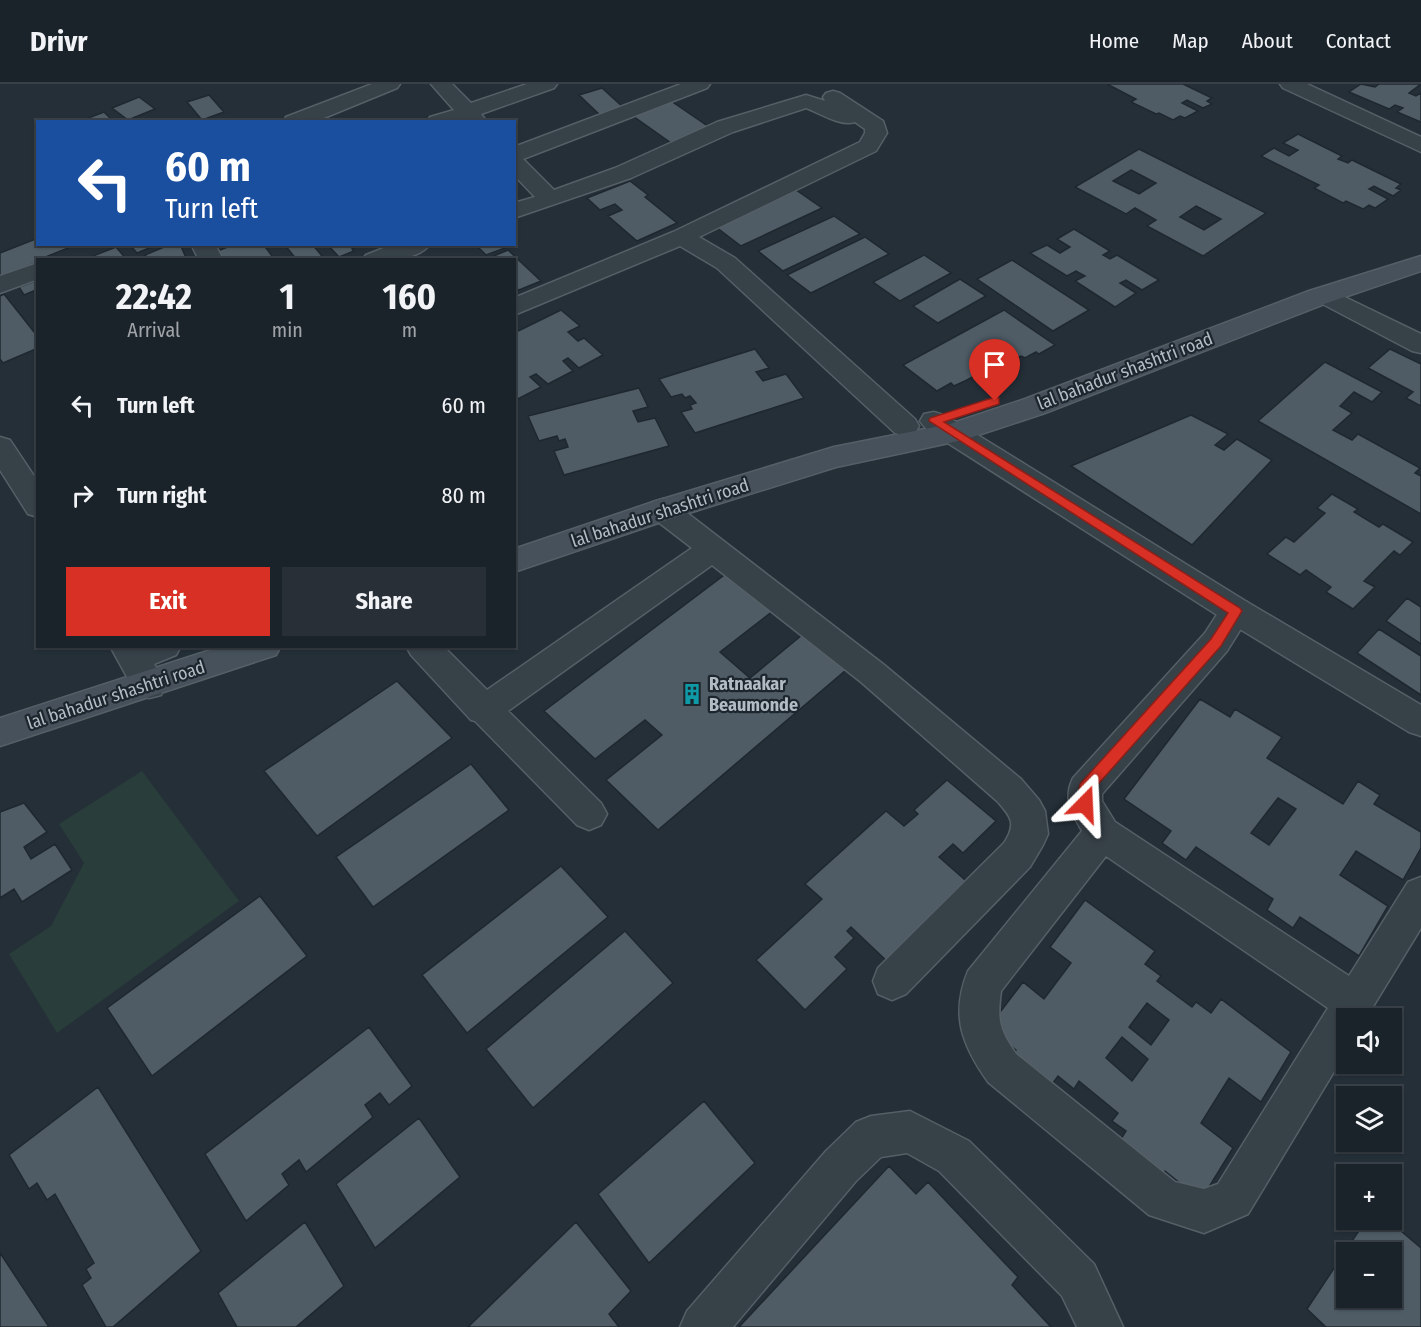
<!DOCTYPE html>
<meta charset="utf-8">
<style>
body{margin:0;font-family:"Fira Sans Condensed",sans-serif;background:#282f36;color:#f1f3f6;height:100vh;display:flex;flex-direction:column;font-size:22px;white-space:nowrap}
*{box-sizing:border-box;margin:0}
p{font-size:20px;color:#a0a4a8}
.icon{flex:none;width:33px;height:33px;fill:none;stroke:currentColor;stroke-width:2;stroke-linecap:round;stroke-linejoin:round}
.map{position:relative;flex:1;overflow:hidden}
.drawer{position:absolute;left:36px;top:174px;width:480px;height:390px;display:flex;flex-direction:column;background:#1b232a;border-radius:0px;box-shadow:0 2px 4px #0004,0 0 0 2px #394047}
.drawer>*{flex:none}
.guide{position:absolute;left:36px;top:36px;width:480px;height:126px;border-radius:0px;box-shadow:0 2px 4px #0004,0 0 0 2px #394047;background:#1a4fa0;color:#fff;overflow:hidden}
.fabs{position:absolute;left:1336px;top:924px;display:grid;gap:12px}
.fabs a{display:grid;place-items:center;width:66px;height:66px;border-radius:0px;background:#1b232a;box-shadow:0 2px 4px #0004,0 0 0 2px #394047;font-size:30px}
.pin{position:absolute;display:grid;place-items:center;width:51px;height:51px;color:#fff;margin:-62px -26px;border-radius:50% 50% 50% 0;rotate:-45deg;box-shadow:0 0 6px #0007}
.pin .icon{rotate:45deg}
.me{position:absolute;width:66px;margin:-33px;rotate:21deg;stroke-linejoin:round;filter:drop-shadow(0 0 4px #0008)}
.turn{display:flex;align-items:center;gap:21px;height:126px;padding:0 30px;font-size:27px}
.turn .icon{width:78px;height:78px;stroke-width:2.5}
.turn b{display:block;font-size:42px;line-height:51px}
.eta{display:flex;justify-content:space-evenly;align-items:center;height:102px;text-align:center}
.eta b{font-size:36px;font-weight:700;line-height:42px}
.action{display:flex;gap:12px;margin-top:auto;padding:12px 30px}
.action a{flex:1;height:69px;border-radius:0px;background:#d93025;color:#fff;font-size:24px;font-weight:700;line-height:69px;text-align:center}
.action a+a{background:#282f36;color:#f1f3f6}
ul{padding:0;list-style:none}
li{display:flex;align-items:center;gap:18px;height:90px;padding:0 30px}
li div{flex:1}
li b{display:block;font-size:22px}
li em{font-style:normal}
header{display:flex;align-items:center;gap:36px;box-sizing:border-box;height:84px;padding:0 30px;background:#1b232a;border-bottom:2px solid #394047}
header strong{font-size:28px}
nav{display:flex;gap:33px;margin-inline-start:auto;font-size:21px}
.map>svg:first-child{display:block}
</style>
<header>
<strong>Drivr</strong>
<nav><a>Home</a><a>Map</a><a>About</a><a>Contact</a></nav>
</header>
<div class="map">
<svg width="1421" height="1243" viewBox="0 0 1421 1243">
<rect width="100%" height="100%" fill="#242f38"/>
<path fill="#293d3a" d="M142,687L239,817L57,949L9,870L51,842L84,779L59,740Z"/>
<path fill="#4f5c66" stroke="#1f282f" stroke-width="1.5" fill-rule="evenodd" d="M1107,0H1183L1212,14L1207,17L1212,20L1203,24L1187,16L1182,19L1198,27L1185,34L1180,32L1173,36L1159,29L1156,30L1131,18L1136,15Z
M1361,0L1375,3L1379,0H1421L1409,9L1416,12L1421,9V38L1397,28L1403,24L1395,21L1389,25L1349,8Z
M602,4L625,25L602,33L579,11Z
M209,11L224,28L202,36L187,18Z
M139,13L155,25L128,36L112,24Z
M671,17L712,45L674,61L633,32Z
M104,28L114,38H78Z
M1298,50L1342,72L1338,75L1348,79L1352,76L1401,100L1396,104L1401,106L1393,112L1374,102L1369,105L1388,115L1375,124L1369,121L1363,125L1346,117L1343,119L1314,104L1319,101L1261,72L1274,64L1289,72L1298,66L1283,59Z
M1139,65L1266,129L1203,172L1147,142L1156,136L1135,124L1126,130L1075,103ZM1131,86L1156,99L1139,110L1113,97ZM1196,122L1221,135L1204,146L1180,133Z
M630,97L648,111L645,113L677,139L637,157L608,132L622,126L615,120L600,126L587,114Z
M796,106L822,124L741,162L716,143Z
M834,132L860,150L783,187L758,167Z
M1074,145L1110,167L1103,171L1110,175L1117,171L1159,196L1142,206L1126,196L1120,199L1136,209L1115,223L1075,197L1085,192L1076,187L1067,192L1030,169L1047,161L1060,169L1070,163L1057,155Z
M865,153L889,170L811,209L787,191Z
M38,154V160H78L38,176V178L0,193V169Z
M129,160H159L137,169Z
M171,160H180L187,176H150L145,171Z
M235,160H263L275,176H221L215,168Z
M284,160H312L322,172L312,176H297Z
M327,160H362L352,165L354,167L339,173Z
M475,160H502L505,164L486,171Z
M116,163L127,176H96L93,172Z
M508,166L541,197L519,206L514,202V176L487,175Z
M924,171L951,189L900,217L873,198Z
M1012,176L1089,226L1053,247L977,195Z
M960,195L986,212L938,239L913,222Z
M38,196V208L36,206L24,211L19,203Z
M4,210L38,253V264L3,279L0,275V212Z
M561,226L580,242L568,248L578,257L584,254L603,271L579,284L568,274L563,277L573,287L548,300L536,290L530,293L541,303L514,317V249Z
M1004,226L1055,261L1039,270L1036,268L1025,274L1021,272L1001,280L999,279L965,297L954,302L951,299L937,307L903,281Z
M755,265L769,284L756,288L763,297L786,290L804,314L695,349L681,328L692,325L690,321L696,319L690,312L685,314L682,310L671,313L659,295Z
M1390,265L1421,280V322L1406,314L1413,308L1368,284Z
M1325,278L1382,308L1372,318L1354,308L1340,322L1352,329L1333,346L1352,356L1358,350L1420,384L1415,389L1421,392V430L1258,337Z
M639,304L648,323L633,327L638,338L655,334L669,362L564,391L554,367L568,363L565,355L559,357L557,352L539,357L528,332Z
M1191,331L1228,350L1215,361L1224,366L1237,355L1272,376L1192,461L1071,382Z
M1332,410L1358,425L1354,428L1379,443L1383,440L1413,458L1400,471L1394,467L1364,497L1375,503L1353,525L1326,508L1331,503L1306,486L1300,491L1267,470L1286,453L1294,458L1325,429L1317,424Z
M731,486L778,523L720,568L750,594L802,551L846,586L658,746L606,696L662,651L645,636L595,675L544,627Z
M1407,514L1421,523V560L1386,537Z
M1379,545L1421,572V611L1357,569Z
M397,597L452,654L317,752L264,687Z
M1200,615L1230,633L1235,625L1282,653L1267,674L1343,720L1358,697L1380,711L1374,720L1421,748V764L1403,796L1356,767L1340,791L1388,822L1359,872L1300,833L1293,844L1267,826L1273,815L1196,763L1186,776L1162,759L1171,747L1124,715ZM1278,714L1296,725L1269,761L1251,749Z
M471,680L509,726L373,823L336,773Z
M947,696L996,737L963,769L953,760L939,773L972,802L892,882L851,843L847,847L854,854L835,873L847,885L805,926L756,876L822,815L805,800L886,727L904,742L918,730L914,726Z
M24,719L47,748L24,763L31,775L55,760L72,786L22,818L14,805L0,814V728Z
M561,782L608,833L467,949L422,891Z
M260,812L307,872L152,992L107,924Z
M1085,816L1155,867L1145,880L1161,892L1157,897L1192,923L1196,918L1211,929L1221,915L1291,968L1261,1018L1229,994L1201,1039L1233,1064L1201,1116L1165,1087L1161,1093L1119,1058L1126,1047L1112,1037L1118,1029L1079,997L1074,1005L1058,992L1050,1003L1012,971L1016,966L988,944L1023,898L1044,915L1071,879L1050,863ZM1147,919L1169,936L1151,961L1129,943ZM1122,953L1148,975L1132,997L1106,974Z
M625,847L673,899L533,1024L486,965Z
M369,943L412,1002L389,1021L380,1009L365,1021L373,1033L306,1088L299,1076L282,1090L289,1101L246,1137L205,1070Z
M98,1003L201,1167L113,1243H106L82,1201L91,1194L86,1185L94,1179L55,1110L47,1116L37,1099L29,1105L9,1071Z
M704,1017L755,1079L649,1179L598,1110Z
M419,1034L460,1093L375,1164L336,1100Z
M889,1082L916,1110L928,1098L1018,1193L1012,1201L1051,1243H739Z
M1366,1136H1388L1421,1164V1243H1326L1307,1225ZM1347,1168H1392V1214H1347Z
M305,1138L344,1202L296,1243H237L218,1209Z
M576,1138L631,1207L609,1230L619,1243H468Z
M0,1169L49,1243H0Z"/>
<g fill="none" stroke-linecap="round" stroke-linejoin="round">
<defs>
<path id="minor" d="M372,0H400L397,4L314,38H284L286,33Z
M431,0H452L471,19L527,0H557L554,4L481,30L487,38H428L430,33L454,26Z
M681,0H710L707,4L523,75L554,106L615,84L717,38L806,11L825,17L823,13L826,9L833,7L840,9L883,37L887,49L876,67L699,153L735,174L915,335L919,342L915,349L905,352L895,349L717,184L680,162L514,231V214L673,148L860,58L865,49V45L855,38C841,43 820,29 806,24L733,48L631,94L514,134V119L535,113L514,91V63Z
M191,160H215L223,176H199Z
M394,160H430C418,178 381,176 362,176L366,171Z
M38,179V195L0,209V192Z
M1324,203L1421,250V269L1412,267L1315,216L1312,211L1315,206Z
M934,328C946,331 960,338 967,349L963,356C947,360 929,351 920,337L924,330Z
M0,353L10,356L38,398V433L28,430L0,386Z
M663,415L673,418L883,580L1021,695L1039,716L1045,727L1048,750L1043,761L1030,783L906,910L892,916L878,910L873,897L878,884L1004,759C1017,739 1011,733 997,717L861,598L712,481L508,627L601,719L607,730L601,741L589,746L577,741L475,637L471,636L411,571L406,562H443L487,606L692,464L653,434L648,426L653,418Z
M1236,515L1247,518L1252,527L1227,567L1102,710V717L1115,738L1349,892L1408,798L1421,793V844L1366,934H1347V966L1248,1130L1204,1149L1149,1131L988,998C962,961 950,931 968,887L1082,747C1071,728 1063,715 1073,694L1205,549L1225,518ZM1106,772L1328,924L1218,1100L1204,1105L1175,1098L1016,970C999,945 997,937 1001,907Z
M110,562H181L176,571L154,580L165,601L161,611L149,614L137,611Z
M910,1027L969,1057L1094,1180L1123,1243H1077L1062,1212L939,1087L907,1069L881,1073L856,1097L733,1243H680L687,1227L826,1067L856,1038L871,1032Z"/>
<path id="tertiary" d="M1280,0H1307L1421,53V68L1283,4Z
M953,339L963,342L1247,518L1421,621V652L1409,648L1225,536L943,356L939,349L943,342Z"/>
<path id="secondary" d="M1421,172V187L1327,219L1045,329L963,356L836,383L673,434L514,488V465L653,418L834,363L950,340L1025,315L1309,207Z
M223,562H281L276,571L0,662V634Z"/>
</defs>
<use href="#minor" stroke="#555f66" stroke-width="3"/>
<use href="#tertiary" stroke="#555f66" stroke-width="3"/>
<use href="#secondary" stroke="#555f66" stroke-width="3"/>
<use href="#minor" fill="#374148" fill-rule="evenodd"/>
<use href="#tertiary" fill="#374148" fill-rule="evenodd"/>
<use href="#secondary" fill="#46515b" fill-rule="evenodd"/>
</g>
<path fill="#d93025" stroke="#8d1f18" stroke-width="1.5" d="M995,313L999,314V320L944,338L1240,524L1242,527L1221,562L1092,707L1090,725L1085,727L1080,725L1077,720L1080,700L1211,555L1228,529L929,337L930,334Z"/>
<defs>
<symbol id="building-bare" viewBox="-9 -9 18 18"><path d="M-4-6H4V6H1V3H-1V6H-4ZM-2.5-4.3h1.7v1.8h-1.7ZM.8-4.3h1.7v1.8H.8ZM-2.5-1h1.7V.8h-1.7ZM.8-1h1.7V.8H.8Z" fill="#0f9aa8" stroke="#1d262d" stroke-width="2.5" paint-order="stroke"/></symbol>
</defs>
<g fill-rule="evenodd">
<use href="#building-bare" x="677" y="595" width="30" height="30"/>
</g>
<g text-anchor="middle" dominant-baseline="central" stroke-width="4.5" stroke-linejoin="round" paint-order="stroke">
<g font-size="18" fill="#b2bcc4" stroke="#1d262d">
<text transform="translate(1125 287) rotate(-21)">lal bahadur shashtri road</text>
<text transform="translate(660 429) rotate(-18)">lal bahadur shashtri road</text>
<text transform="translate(116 611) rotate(-18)">lal bahadur shashtri road</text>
</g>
<g font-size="18" font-weight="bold" fill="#b2bcc4" stroke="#1d262d" text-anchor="start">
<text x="709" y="600">Ratnaakar<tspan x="709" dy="21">Beaumonde</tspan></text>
</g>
</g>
</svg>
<div class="fabs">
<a><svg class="icon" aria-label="sound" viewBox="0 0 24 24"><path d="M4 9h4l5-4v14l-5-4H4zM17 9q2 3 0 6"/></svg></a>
<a><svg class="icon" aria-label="layers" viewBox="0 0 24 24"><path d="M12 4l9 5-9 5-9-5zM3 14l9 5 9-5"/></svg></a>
<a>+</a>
<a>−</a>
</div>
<div class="pin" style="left:995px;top:317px;background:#d93025"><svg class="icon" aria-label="arrive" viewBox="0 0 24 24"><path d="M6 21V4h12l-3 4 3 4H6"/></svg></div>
<svg class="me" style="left:1085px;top:720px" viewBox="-20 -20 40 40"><path d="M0-17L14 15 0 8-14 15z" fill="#d93025" stroke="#fff" stroke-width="4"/></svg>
<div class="guide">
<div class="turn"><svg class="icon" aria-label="left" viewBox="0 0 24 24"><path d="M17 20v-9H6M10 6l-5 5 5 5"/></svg><div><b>60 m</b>Turn left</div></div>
</div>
<section class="drawer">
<div class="eta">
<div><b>22:42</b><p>Arrival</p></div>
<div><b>1</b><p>min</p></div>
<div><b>160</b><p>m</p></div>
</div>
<ul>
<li><svg class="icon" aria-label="left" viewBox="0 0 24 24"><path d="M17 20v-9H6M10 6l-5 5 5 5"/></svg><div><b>Turn left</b></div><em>60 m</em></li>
<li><svg class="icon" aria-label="right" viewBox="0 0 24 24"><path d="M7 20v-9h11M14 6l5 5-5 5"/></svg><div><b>Turn right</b></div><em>80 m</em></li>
</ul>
<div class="action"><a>Exit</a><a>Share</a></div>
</section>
</div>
